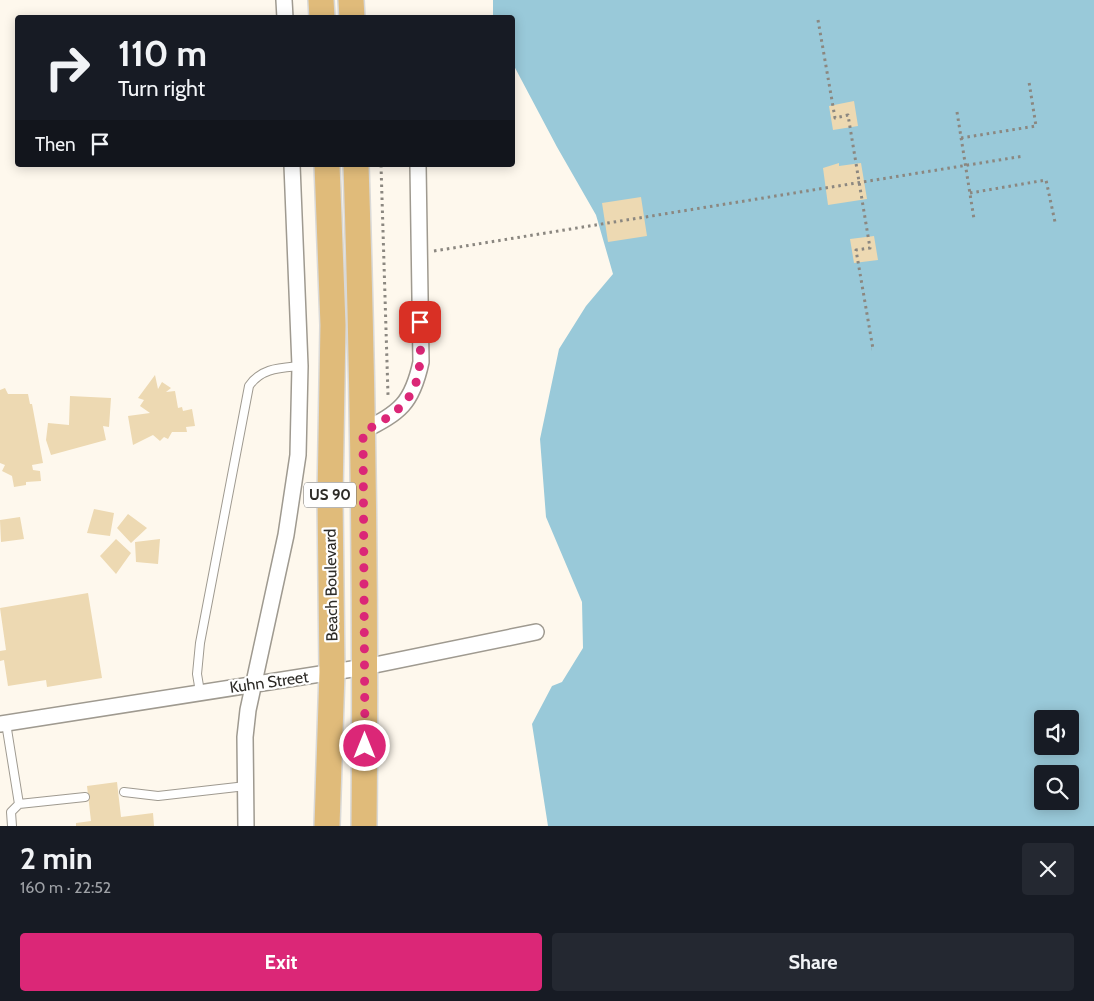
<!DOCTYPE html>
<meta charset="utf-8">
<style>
body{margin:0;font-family:Cabin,sans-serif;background:#242831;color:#f1f3f6;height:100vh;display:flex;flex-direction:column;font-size:19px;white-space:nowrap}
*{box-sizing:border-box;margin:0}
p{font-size:16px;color:#9ea1a6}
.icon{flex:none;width:28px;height:28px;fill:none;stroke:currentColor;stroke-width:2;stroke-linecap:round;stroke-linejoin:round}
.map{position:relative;height:826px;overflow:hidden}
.drawer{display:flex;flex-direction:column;background:#171b24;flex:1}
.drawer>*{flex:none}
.guide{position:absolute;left:15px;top:15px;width:500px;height:152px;border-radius:5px;box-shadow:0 2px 12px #0003;background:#171b24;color:#f1f3f6;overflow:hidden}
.buttons{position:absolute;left:1034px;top:710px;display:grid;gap:10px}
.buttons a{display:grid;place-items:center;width:45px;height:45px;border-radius:5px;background:#171b24;box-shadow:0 2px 12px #0003;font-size:25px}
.pin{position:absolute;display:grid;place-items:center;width:42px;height:42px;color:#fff;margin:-21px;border-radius:10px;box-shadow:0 2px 8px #0006}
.me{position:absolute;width:55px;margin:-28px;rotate:0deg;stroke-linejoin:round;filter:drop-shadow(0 0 4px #0008)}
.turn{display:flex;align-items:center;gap:18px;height:105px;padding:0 20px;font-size:22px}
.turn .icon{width:65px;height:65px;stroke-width:2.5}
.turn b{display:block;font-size:35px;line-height:42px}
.then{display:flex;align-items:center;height:48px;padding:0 20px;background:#0003;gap:10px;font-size:19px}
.round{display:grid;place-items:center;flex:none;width:52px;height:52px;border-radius:5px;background:#242831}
.overview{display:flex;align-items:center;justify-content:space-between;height:85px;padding:0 20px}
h1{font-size:30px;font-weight:800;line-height:38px}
.action{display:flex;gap:10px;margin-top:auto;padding:10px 20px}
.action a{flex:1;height:58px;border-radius:5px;background:#db2777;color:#fff;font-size:20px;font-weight:800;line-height:58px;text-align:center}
.action a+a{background:#242831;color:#f1f3f6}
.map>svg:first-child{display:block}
</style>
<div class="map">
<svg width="1094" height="826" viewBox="0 0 1094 826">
<rect width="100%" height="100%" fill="#fef8ed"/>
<path fill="#99c9d9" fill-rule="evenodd" d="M493,0H1094V826H548L532,724L552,686L562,682L583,648L582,602L546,517L540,439L559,349L586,306L613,274L596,215L557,147L513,64L512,18L493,17ZM1042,719H1070V746H1042ZM1042,774H1070V801H1042Z"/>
<path fill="#edd9b2" d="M854,101L858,126L833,130L829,106Z
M839,163V166L861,163L867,199L828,205L823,168Z
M641,197L647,236L608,242L602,203Z
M874,236L878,260L854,263L850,239Z
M155,375L158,389L162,382L171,388L166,392L175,391L178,408L182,407L183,411L192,409L195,426L186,427L187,432H172L168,439L164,437L160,441L153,435L133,445L128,416L150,413L140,406L144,400L138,398Z
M5,388L8,394H28L30,404H32L43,463L32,465L33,470L40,471L41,481L26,482V485L14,487L12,476L2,471L5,465L0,463V390Z
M70,396L111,398L109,427L103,426L106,440L51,455L46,440L48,423L69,425Z
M94,509L114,513L110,536L87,533Z
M128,514L147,528L131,543L117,528Z
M20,517L24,539L1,542L0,520Z
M116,539L131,553L116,574L100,556Z
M160,539L158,564L136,562L135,542Z
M88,593L102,678L47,687L46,680L8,686L4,660L0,661V651L6,650L0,608Z
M117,782L121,817L153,813L154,826H76V823L91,821L87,786Z"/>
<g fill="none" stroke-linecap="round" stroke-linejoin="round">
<defs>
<path id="lane" d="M200,692L197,674L200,643L249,386C261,368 280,368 300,366
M6,723L19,804L85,797
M124,792L158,796L246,786
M12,826L11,812L19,804"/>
<path id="street" d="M284,0L285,18
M363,431C400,412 412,404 421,362L418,165
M0,724L365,667L536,632
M246,826L245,737L248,710L286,535L298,455L300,366L292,165"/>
<path id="primary" d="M321,0L322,18
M351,0L352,18
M356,165C363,385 366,605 364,826
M327,826L332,672L330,497L333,325L327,165"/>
</defs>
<use href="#lane" stroke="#9f9a90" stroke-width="10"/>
<use href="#street" stroke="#9f9a90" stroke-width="18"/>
<use href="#primary" stroke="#d9d9d8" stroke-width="28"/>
<path stroke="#8b8780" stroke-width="3" stroke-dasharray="2.5 4" stroke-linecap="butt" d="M818,20L835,118L848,115L870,248L856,250L873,349H871
M957,112L974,219
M961,138L1036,126L1029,82
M381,165L388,395
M970,193L1046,180L1055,222
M434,251L1024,156"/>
<use href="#lane" stroke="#fff" stroke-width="8"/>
<use href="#street" stroke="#fff" stroke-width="15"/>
<use href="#primary" stroke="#e0bb7a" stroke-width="25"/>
</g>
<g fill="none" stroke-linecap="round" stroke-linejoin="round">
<path stroke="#db2777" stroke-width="9" stroke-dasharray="0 16.2" d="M365,746L363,432C420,402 422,383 420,322"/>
</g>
<g text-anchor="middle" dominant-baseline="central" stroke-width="4.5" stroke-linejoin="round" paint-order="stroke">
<rect fill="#fff" stroke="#6c6b68" stroke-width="1" x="304" y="482.5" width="52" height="25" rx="4"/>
<g font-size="15" font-weight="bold" fill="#2d2b27">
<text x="330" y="495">US 90</text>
</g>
<g font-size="16" fill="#2d2b27" stroke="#fff">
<text transform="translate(331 585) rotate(-91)">Beach Boulevard</text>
<text transform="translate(269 682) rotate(-8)">Kuhn Street</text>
</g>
</g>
</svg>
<div class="buttons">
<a><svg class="icon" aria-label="sound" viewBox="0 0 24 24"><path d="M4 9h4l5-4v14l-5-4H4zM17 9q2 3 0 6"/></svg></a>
<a><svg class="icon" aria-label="search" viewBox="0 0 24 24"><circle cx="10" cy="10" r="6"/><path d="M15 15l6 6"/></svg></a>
</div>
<div class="pin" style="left:420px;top:322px;background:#d93025"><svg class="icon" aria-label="arrive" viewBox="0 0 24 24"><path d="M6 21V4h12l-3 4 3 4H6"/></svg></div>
<svg class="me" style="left:365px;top:746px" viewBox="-20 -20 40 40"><circle r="17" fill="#db2777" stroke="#fff" stroke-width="3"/><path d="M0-11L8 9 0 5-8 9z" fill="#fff"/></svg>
<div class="guide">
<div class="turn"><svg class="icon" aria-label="right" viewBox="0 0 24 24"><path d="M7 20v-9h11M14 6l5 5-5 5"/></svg><div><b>110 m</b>Turn right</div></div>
<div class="then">Then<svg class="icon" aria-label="arrive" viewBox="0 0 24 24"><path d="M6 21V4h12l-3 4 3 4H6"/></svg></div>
</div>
</div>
<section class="drawer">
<div class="overview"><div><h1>2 min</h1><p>160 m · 22:52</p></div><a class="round"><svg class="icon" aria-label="close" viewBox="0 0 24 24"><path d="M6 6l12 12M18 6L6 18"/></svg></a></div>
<div class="action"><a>Exit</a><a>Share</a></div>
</section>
